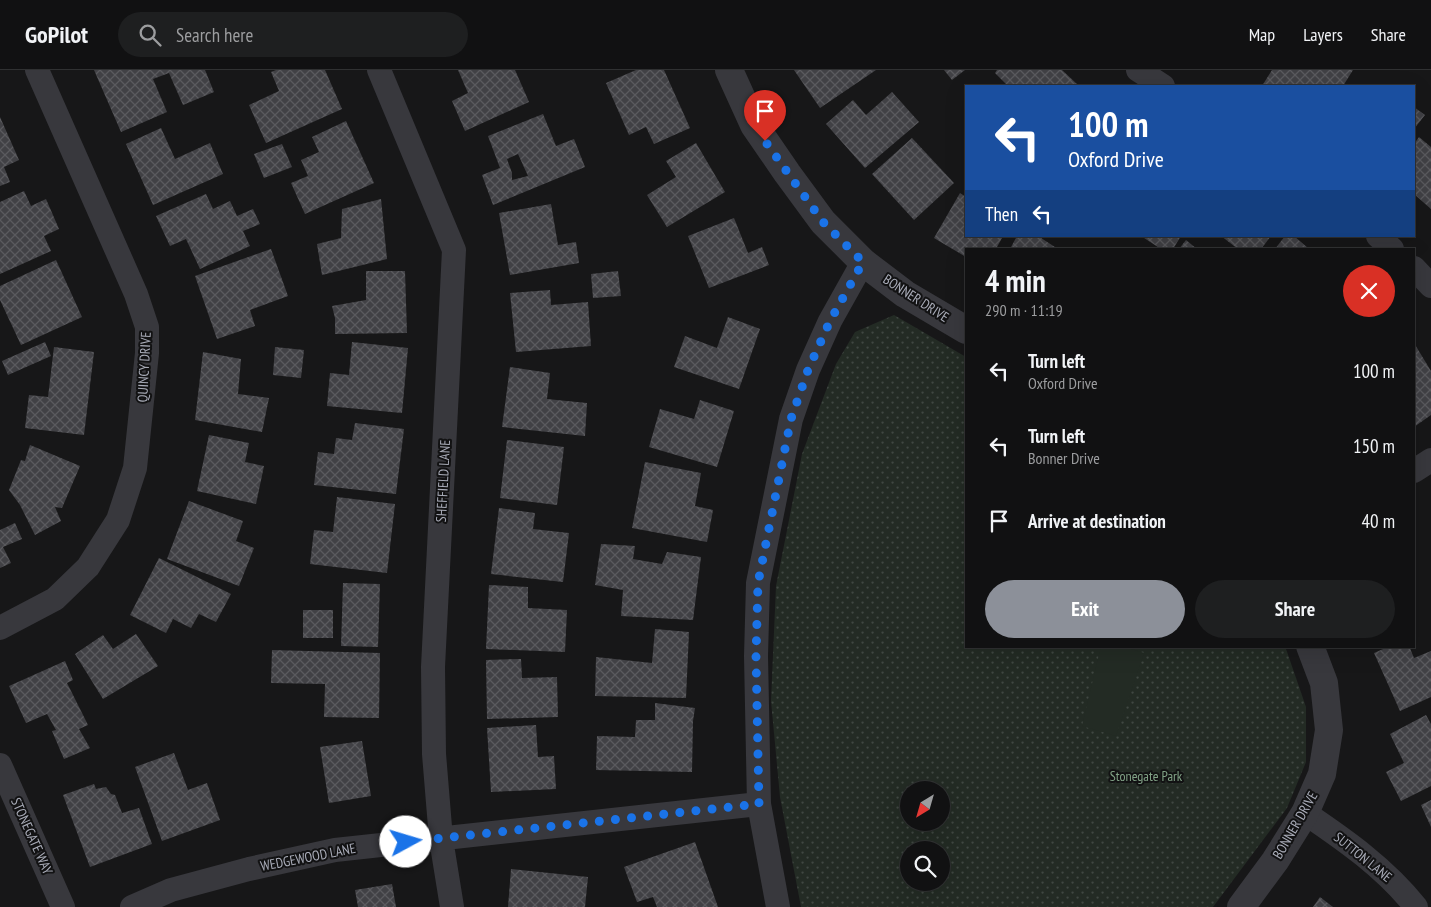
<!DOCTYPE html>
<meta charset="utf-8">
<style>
body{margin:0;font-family:"PT Sans Narrow",sans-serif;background:#1e1f20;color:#f1f3f6;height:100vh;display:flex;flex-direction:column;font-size:19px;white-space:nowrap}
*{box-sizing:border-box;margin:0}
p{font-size:16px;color:#9c9d9f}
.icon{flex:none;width:28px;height:28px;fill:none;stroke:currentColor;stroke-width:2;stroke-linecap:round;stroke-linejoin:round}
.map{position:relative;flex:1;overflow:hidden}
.side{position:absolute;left:965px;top:178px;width:450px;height:400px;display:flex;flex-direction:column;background:#111112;border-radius:0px;box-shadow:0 5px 20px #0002,0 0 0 1px #303132}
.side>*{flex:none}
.banner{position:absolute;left:965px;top:15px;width:450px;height:152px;border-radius:0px;box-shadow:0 5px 20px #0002,0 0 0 1px #303132;background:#1a4fa0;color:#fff;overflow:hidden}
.needle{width:32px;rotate:217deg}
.buttons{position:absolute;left:900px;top:711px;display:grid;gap:10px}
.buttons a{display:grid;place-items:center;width:50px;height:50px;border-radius:50%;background:#111112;box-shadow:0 5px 20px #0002,0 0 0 1px #303132;font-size:25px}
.pin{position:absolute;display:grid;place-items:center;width:42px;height:42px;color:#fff;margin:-51px -21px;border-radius:50% 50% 50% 0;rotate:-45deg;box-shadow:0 0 5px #0007}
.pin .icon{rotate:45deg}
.me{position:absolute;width:55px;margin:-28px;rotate:84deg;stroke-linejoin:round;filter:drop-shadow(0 0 4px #0008)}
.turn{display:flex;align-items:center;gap:18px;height:105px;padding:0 20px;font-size:22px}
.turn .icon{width:65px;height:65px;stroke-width:2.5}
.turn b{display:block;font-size:35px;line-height:42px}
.then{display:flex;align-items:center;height:48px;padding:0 20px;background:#0003;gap:10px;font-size:19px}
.round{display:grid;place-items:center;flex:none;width:52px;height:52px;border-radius:26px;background:#1e1f20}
.headline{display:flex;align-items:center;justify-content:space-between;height:85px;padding:0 20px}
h1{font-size:30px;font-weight:700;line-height:38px}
.primary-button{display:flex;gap:10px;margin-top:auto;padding:10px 20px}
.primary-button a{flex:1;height:58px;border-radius:30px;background:#8c9099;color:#fff;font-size:20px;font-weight:700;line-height:58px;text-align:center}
.primary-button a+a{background:#1e1f20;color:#f1f3f6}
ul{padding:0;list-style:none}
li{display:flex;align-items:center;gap:15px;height:75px;padding:0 20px}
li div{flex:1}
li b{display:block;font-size:19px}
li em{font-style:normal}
header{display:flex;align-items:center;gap:30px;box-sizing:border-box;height:70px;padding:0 25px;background:#111112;border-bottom:1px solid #303132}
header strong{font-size:24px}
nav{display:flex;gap:28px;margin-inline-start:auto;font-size:18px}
.search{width:350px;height:45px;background:#1e1f20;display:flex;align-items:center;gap:12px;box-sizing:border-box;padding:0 18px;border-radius:28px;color:#9c9d9f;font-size:19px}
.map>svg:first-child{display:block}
</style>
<header>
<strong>GoPilot</strong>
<div class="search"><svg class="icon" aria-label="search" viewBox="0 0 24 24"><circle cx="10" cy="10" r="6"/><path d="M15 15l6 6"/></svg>Search here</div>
<nav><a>Map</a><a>Layers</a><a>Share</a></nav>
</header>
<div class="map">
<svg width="1431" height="837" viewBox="0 0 1431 837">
<defs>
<pattern id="park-dots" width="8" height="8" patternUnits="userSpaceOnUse" patternTransform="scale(1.25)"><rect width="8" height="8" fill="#232b24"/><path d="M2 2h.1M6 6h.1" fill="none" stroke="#404742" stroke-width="1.8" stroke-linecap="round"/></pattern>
<pattern id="building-cross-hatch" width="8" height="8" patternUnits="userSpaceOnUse" patternTransform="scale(1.25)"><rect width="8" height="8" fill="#414145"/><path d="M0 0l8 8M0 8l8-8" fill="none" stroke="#5a5a5e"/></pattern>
</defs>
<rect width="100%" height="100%" fill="#171718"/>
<path fill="url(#park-dots)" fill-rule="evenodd" d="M894,245L966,287V576H1285L1306,637V692L1287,738L1213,837H801L780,727L771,631L776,516L802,384L836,294L855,262ZM909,720H941V752H909ZM909,780H941V812H909Z"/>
<path fill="#232b24" d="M1101,576H1122L1144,583L1116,666L1082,656Z"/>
<path fill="url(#building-cross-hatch)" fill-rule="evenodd" d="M94,0H205L214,22L183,35L169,3L153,9L167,42L121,62Z
M276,0H325L342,39L266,73L249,35L279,21L271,2Z
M458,0H515L529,32L465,61L452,31L468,23Z
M636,0H664L690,58L654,74L646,57L629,65L606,13Z
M794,0H876L820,38Z
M944,0H965L952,10Z
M997,0H1062L1078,15L1008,16L995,3Z
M1272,0H1353L1343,16H1262Z
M892,22L919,52L865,98L826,54L853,30L866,45Z
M1414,37L1425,45L1414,59Z
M543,44L556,76L574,69L585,97L493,135L482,105L500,98L488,66ZM518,84L528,106L512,110V103L507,89Z
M0,47L19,90L4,97L10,112L0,116Z
M346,51L374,113L305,144L291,113L308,106L301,90L319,82L312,67Z
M161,58L175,89L210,73L223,104L153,135L126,74Z
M1419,67L1431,77V139L1414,124V74Z
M912,68L954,113L914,150L872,104Z
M696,73L725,122L667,157L647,125L676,107L666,91Z
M282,74L292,97L264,108L254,84Z
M24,121L31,136L46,129L59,159L44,166L51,181L0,204V132Z
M960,123L966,127V166H1003L996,179H966V187L934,168Z
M206,124L213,139L230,131L237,146L253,139L260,154L243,161L250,176L200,199L186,169L170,176L156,146Z
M381,129L387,189L322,205L317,174L341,168L342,139Z
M551,134L558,175L576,172L579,193L510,205L499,143Z
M734,148L748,183L762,177L769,195L709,218L688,166Z
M1017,166H1038L1058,179H1010Z
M1141,166H1181L1173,179H1161Z
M1221,166H1271L1261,179H1238Z
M1285,166H1294L1309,179H1275Z
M1186,170L1197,179H1179Z
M271,179L288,226L250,240L255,256L217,269L195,206Z
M56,190L82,247L21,275L0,230V216Z
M366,201H405L407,263L335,264V248L332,236L366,230Z
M618,201L621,226L593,228L591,204Z
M550,220L551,235L588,232L591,276L516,282L510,223Z
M728,247L760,259L739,319L674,297L685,266L717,278Z
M45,272L51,286L8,305L2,291Z
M352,272L408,278L402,343L327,336L330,303L349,305Z
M1414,273L1431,301V345L1414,357Z
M54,277L94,282L84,365L25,358L29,325L48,327Z
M275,277L304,280L301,308L273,305Z
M203,282L241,289L238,324L269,328L262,362L195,350Z
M510,297L550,303L547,329L587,333L585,366L502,357Z
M700,330L734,341L717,397L649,377L660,339L694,349Z
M355,353L404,359L396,424L314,415L318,382L334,384L336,368L352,370Z
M209,365L249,373L245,392L264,396L256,434L197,421Z
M507,370L564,377L557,435L500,428Z
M30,375L80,396L62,438L55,437L61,451L35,465L20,435L9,420L21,390L25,391Z
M645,392L701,403L695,436L713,440L707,472L632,458Z
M337,427L395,434L387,503L310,494L314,460L333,462Z
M189,431L243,451L236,471L254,478L239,516L167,489Z
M499,438L535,443L533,459L569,463L563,512L491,504Z
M15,453L22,469L3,477L11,493L0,498V460Z
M601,474L635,476L633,489L662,494L667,482L701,487L693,550L621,546L623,520L595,515Z
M159,488L231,524L216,552L199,544L191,558L173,549L166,563L130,545Z
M343,513L380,514L378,577L341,576Z
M489,515L528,517V538L567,540L565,582L486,579Z
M303,540H333V568H303Z
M655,559L689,562L686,628L595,626L596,587L652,593Z
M136,564L158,596L103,629L75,584L103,565L113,579Z
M1390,576H1409L1414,588L1431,581V627L1400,641L1374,583Z
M272,580L380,583L379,648L324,647L325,614L271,613Z
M521,589L522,608L557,607L558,647L487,649L486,590Z
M65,591L73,610L67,613L88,655L79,659L90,678L64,689L52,661L56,660L47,644L26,653L9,616Z
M655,633L695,638L693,651L692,702L596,700L597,666L635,667L636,650H655Z
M1426,645L1431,654V716L1401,731L1386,702L1404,693L1390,664Z
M536,655L538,687L554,686L556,719L491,722L487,658Z
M362,671L371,726L329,733L320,677Z
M174,683L188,720L207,713L220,750L162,771L135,697Z
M94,714L96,719L106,717L111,724L115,725L122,743L139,738L152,774L90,797L63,725Z
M1431,730V757L1421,735Z
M695,772L718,837H657L653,827L637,832L624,797Z
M511,799L588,807L585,837H508Z
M392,814L396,837H358L355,820Z
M1320,827L1333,837H1313Z"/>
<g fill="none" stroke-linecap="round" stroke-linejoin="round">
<path stroke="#38383d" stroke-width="24" d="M379,0L454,180L433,597L434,684L441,769L452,837
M1138,0L1163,16
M1378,166L1392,179
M1414,198L1431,216
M1414,401L1431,390
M0,558L55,529L88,497L118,450L135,398L147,283V257L136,224L37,0
M0,695L63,837
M1305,743C1345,770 1385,798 1416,837
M132,837L171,820L249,799L335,780L759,734
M778,837L759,734L756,586L758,513L791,349L808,300L830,251L863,192"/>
<path stroke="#38383d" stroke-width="28" d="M729,0L754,55L787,103L823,152L863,192L905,224L966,260
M1241,837L1275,791L1305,743L1322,704L1329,660L1324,613L1310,576"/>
</g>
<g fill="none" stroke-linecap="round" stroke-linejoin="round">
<path stroke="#1a73e8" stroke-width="9" stroke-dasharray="0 16.2" d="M406,772L759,734L756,586L758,513L791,349L808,300L830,251L863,192L823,152L765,71"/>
</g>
<g text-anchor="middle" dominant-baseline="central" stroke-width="4" stroke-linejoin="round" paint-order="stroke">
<g font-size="14" fill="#a9acb8" stroke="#121213">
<text transform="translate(916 228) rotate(33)">BONNER DRIVE</text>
<text transform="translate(144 297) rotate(-87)">QUINCY DRIVE</text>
<text transform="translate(443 411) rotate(-87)">SHEFFIELD LANE</text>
<text transform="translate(1295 755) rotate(-60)">BONNER DRIVE</text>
<text transform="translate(32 766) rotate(66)">STONEGATE WAY</text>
<text transform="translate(308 787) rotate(-11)">WEDGEWOOD LANE</text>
<text transform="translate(1363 787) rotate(39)">SUTTON LANE</text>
</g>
<g font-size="14" fill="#81a286" stroke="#121213">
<text x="1146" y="706">Stonegate Park</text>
</g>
</g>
</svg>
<div class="buttons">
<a><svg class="needle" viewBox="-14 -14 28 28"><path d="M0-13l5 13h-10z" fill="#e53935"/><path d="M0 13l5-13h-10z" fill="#9c9d9f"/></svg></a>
<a><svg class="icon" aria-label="search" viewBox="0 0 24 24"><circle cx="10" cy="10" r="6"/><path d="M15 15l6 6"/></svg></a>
</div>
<div class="pin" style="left:765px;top:71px;background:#d93025"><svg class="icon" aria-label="arrive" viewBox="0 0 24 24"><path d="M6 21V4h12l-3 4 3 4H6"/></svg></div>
<svg class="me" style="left:406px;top:772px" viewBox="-20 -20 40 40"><circle r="19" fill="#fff"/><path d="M0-13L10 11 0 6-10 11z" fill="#1a73e8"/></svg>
<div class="banner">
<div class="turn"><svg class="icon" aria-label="left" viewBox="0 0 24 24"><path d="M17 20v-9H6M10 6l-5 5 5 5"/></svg><div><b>100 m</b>Oxford Drive</div></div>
<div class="then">Then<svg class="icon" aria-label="left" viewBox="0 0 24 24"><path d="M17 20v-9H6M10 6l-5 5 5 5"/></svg></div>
</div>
<section class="side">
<div class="headline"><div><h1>4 min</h1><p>290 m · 11:19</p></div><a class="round" style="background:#d93025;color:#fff"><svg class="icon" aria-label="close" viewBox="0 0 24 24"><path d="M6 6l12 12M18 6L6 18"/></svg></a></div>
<ul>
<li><svg class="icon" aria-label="left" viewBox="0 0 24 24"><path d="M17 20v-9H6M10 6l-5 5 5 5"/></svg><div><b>Turn left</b><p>Oxford Drive</p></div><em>100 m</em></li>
<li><svg class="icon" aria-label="left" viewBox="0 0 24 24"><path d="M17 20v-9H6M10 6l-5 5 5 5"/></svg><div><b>Turn left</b><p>Bonner Drive</p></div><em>150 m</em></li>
<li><svg class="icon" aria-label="arrive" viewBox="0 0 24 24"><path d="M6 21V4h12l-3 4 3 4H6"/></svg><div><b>Arrive at destination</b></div><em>40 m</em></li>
</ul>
<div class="primary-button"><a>Exit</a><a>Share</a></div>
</section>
</div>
